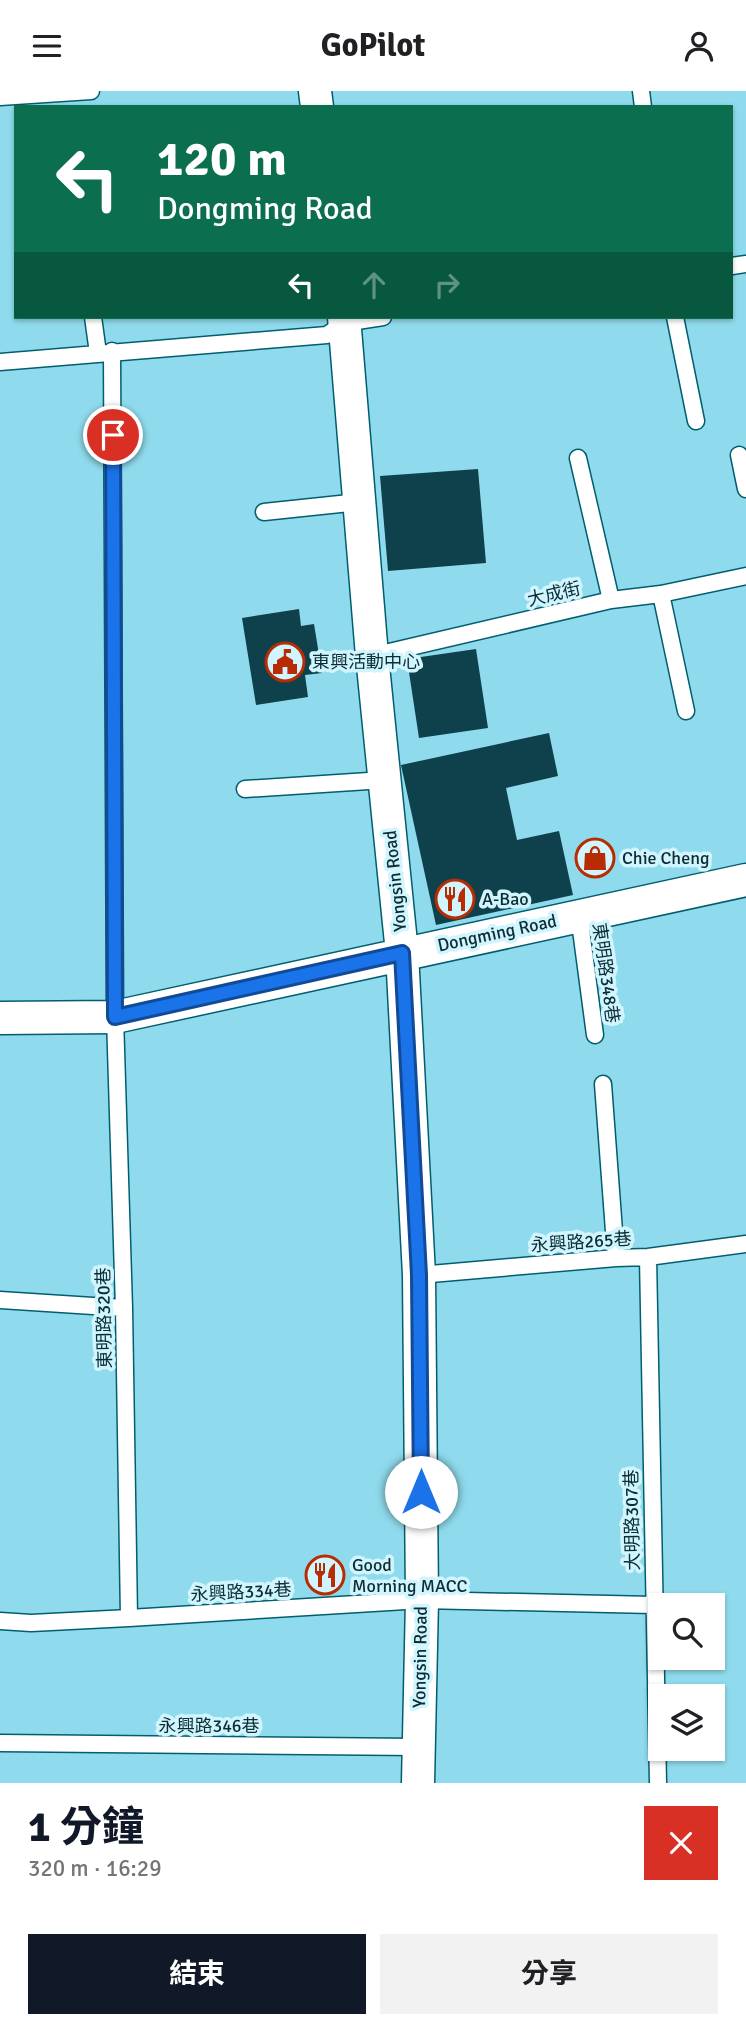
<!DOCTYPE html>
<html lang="zh-TW">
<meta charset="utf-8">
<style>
body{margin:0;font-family:Signika,"Noto Sans TC",sans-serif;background:#f2f2f2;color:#202124;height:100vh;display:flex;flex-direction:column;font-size:26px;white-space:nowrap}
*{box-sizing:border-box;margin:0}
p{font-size:23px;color:#757577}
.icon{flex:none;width:38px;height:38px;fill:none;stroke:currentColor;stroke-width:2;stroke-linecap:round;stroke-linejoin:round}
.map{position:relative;height:1692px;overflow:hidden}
.sheet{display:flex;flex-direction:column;background:#fff;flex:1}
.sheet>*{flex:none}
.banner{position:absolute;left:14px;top:14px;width:719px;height:214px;border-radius:0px;box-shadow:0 2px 5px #0004;background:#0b6e4f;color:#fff;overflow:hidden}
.buttons{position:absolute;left:648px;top:1502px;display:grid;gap:14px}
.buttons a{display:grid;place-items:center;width:77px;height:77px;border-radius:0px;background:#fff;box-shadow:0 2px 5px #0004;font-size:35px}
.pin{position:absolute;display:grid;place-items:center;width:60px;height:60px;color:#fff;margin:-30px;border:4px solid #fff;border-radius:50%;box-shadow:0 2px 7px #0007}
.me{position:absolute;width:77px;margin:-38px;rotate:0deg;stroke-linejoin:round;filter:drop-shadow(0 0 5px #0008)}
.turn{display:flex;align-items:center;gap:24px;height:147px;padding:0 28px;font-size:32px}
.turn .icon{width:91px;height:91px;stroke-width:2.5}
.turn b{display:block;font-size:49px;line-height:60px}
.lanes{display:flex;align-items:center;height:66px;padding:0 28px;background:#0003;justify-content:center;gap:35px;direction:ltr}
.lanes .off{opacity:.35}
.round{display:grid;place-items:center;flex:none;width:74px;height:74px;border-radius:0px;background:#f2f2f2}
.overview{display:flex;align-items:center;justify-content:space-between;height:119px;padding:0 28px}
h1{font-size:42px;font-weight:700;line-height:52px;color:#111827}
.cta{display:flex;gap:14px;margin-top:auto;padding:14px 28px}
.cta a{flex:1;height:80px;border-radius:0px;background:#111827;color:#fff;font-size:28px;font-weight:700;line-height:80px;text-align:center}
.cta a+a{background:#f2f2f2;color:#202124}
header{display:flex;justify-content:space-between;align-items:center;height:91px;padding:0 28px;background:#fff;font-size:32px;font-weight:700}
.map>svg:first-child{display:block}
</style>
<header><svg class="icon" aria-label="menu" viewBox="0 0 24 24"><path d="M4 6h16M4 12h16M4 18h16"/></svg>GoPilot<svg class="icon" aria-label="person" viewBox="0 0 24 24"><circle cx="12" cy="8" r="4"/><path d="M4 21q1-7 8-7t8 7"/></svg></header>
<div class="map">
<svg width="746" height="1692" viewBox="0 0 746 1692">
<rect width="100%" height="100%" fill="#8fdbed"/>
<path fill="#0e414c" d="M478,378L486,472L388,480L380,385Z
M299,518L301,535L314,533L322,582L305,584L308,606L256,614L242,527Z
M476,558L488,637L419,647L407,568Z
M549,642L558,685L506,697L517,749L559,740L573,804L436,834L401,674Z"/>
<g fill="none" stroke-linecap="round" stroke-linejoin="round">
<defs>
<path id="service" d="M641,0L643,16
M0,6L91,0
M732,175L746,173
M93,226L98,262
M675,226L696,330
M112,260L115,926L124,1217L129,1527
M0,271L327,244L344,232L383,226
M739,364L746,398
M578,367L611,509
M264,421L359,411
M661,503L686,620
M372,565L611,509L661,503L746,485
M245,698L384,689
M579,824L595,944
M603,993L616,1167
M648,1166L658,1692
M419,1184L616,1167L648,1166L746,1153
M0,1209L124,1217
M0,1530L31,1532L129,1527L422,1509L653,1514
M0,1652L418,1656"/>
<path id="minor" d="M315,0L317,16
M344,226L372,565L402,862L419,1184L422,1509L418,1692
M0,927L115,926L746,789"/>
</defs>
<use href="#service" stroke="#005e6e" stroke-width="19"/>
<use href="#minor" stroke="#005e6e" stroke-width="35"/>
<use href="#service" stroke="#fff" stroke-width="16"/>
<use href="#minor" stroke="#fff" stroke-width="32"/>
</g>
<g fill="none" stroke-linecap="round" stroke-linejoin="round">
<defs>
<path id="route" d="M113,344L115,926L402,862L419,1184L421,1401"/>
</defs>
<use href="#route" stroke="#114b97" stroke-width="18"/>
<use href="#route" stroke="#1a73e8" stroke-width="12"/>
</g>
<defs>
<symbol id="civic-ring" viewBox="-11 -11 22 22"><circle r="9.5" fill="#d1f5fe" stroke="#b72c03" stroke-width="1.5"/><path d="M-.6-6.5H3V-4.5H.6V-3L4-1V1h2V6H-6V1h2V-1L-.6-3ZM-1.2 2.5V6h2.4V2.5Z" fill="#b72c03"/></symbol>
<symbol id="shop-ring" viewBox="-11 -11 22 22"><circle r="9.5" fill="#d1f5fe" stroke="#b72c03" stroke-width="1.5"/><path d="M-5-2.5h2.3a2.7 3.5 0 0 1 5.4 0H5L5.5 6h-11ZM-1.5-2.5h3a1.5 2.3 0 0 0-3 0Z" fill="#b72c03"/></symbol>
<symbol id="restaurant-ring" viewBox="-11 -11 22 22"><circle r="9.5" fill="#d1f5fe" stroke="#b72c03" stroke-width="1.5"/><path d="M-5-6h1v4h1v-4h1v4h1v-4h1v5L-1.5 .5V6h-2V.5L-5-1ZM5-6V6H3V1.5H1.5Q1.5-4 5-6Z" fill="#b72c03"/></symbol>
</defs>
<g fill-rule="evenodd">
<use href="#civic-ring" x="263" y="549" width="44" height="44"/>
<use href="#shop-ring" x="573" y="745" width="44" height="44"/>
<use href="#restaurant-ring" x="433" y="786" width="44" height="44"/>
<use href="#restaurant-ring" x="303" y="1462" width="44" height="44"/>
</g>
<g text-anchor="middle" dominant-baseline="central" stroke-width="7" stroke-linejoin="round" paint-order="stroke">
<g font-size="18" fill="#0c2d34" stroke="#d1f5fe">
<text transform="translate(554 503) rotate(-13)">大成街</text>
<text transform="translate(395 790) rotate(-96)">Yongsin Road</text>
<text transform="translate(497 842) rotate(-12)">Dongming Road</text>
<text transform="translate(606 882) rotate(82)">東明路348巷</text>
<text transform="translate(581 1151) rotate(-4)">永興路265巷</text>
<text transform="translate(104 1227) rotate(-91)">東明路320巷</text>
<text transform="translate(632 1429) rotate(-91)">大明路307巷</text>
<text transform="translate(241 1501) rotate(-3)">永興路334巷</text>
<text transform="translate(420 1566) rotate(-89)">Yongsin Road</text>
<text x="209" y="1635">永興路346巷</text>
</g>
<g font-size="18" fill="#0c2d34" stroke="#d1f5fe" text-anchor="start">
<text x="312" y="571">東興活動中心</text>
<text x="622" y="767">Chie Cheng</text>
<text x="482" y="808">A-Bao</text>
<text x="352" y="1474">Good<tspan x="352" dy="21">Morning MACC</tspan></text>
</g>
</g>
</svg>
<div class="buttons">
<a><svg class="icon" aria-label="search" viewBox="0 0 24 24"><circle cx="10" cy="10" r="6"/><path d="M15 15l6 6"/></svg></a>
<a><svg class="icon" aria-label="layers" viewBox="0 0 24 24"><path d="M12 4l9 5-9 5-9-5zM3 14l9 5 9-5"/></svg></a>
</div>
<div class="pin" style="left:113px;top:344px;background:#d93025"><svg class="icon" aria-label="arrive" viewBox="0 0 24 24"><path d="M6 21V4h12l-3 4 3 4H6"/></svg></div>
<svg class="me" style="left:421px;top:1401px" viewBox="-20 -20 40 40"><circle r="19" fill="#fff"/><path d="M0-13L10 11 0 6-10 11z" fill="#1a73e8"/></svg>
<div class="banner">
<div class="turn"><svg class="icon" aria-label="left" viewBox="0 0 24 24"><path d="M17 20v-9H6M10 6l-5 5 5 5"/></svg><div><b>120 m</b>Dongming Road</div></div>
<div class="lanes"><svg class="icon" aria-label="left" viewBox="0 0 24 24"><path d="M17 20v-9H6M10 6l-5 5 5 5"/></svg><svg class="icon off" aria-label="ahead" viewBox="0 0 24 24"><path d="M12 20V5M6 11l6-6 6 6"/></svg><svg class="icon off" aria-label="right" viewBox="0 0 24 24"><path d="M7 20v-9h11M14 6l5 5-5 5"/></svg></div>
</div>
</div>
<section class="sheet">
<div class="overview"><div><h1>1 分鐘</h1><p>320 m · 16:29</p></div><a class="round" style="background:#d93025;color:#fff"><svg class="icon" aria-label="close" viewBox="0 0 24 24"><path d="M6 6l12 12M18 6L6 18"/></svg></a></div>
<div class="cta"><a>結束</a><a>分享</a></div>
</section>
